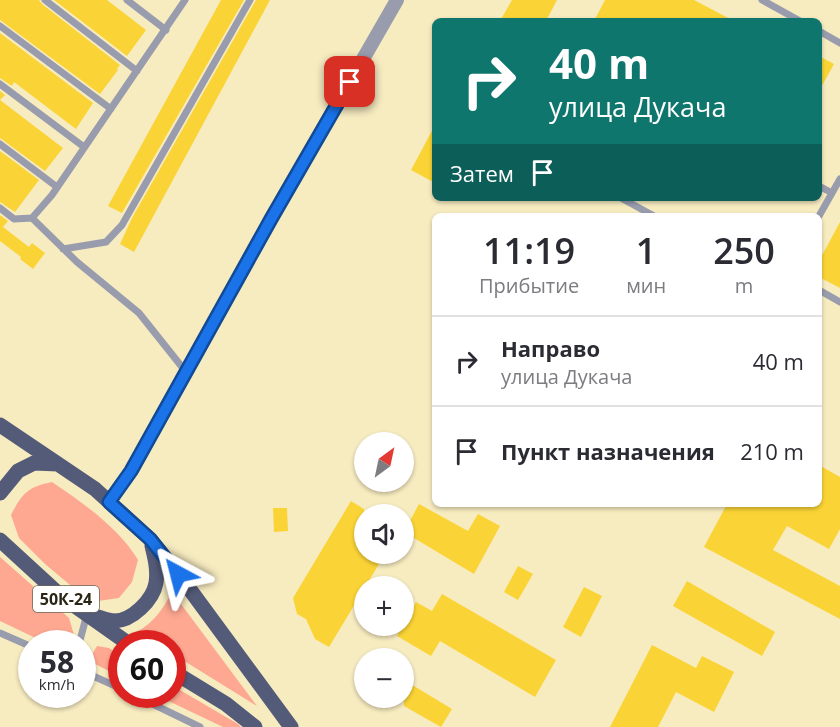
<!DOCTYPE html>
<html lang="ru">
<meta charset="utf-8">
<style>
body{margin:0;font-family:"Open Sans",sans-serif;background:#f2f2f3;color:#2b2b33;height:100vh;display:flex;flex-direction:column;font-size:22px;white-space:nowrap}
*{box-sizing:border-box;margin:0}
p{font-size:20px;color:#7c7c81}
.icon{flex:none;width:33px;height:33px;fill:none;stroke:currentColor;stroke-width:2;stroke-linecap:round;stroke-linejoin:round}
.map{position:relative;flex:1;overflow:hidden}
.details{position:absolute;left:432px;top:213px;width:390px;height:294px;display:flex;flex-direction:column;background:#fff;border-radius:9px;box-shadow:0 2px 4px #0004}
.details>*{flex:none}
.banner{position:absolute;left:432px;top:18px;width:390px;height:183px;border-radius:9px;box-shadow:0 2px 4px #0004;background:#0f766e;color:#fff;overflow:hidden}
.needle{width:39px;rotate:33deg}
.buttons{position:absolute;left:354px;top:432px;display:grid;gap:12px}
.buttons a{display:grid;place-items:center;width:60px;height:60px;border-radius:50%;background:#fff;box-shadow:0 2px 4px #0004;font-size:30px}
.speed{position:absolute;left:18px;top:630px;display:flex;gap:12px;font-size:30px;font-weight:700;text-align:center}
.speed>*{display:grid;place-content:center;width:78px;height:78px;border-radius:50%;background:#fff;box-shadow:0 2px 4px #0004;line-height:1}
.speed small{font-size:15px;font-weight:400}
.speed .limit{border:9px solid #d22;background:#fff;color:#111}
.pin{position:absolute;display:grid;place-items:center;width:51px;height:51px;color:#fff;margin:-26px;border-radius:12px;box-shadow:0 3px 9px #0006}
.me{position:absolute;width:66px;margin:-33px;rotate:322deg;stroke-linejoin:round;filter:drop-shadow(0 0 4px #0008)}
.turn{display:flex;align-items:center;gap:21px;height:126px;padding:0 18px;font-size:27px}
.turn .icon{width:78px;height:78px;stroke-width:2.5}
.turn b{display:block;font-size:42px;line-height:51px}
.then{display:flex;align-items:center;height:57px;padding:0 18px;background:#0003;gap:12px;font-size:22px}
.eta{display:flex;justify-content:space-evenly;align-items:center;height:102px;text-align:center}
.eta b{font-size:36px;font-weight:600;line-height:42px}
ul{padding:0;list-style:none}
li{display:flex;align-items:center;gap:18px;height:90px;padding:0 18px;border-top:2px solid #e1e1e2}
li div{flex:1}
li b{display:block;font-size:22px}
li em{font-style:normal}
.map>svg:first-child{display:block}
</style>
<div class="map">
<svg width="840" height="727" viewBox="0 0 840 727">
<rect width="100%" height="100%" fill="#f7ebc0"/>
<path fill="#fea791" d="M52,482C82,502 120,529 138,560L132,582L119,598L98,601L76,590L45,564L19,538L11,515C22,494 27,487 52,482Z
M0,557L69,618L74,635L71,643H46L0,621Z
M172,592L257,706L173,654L172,644L156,643L137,632C154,622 163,609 172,592Z
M97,646L109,648L121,656V677L93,663V653Z
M173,686L238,724L241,727H223L156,695L172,694Z"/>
<path fill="#fad436" d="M0,0H39L42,4L120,65L117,69L118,70L100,94L0,20Z
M54,0H107L146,30L127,56Z
M221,0H244L122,213L108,206Z
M256,0H270L134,252L120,244L132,218Z
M512,0H557L546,21H500Z
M605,0H694L734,21H594Z
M0,33L93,103L76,129L14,82L12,86L0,78Z
M819,56L834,64L819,91Z
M0,91L5,95L0,100L63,148L45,171L0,138Z
M435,125V183L411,170Z
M0,151L39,180L15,212L0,202Z
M0,215L8,221L3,227L29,247L32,243L45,253L33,269L20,259L21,257L0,241Z
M840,222V288L819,277V261Z
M819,465L840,477V529L829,549L787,526L773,550L840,586V619L704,547L727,504H819Z
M351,501L364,509V554H385L329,647L315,639L306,619L297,614L293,598Z
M419,504L468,531L478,514L500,526L474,574L404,532Z
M273,508H287L288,531L274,532Z
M518,566L533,574L518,600L504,592Z
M687,581L775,632L762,656L673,606Z
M584,587L602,596L581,637L563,627Z
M442,594L556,660L535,697L440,641L431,656L397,636L416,602L432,611Z
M652,645L696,668L702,656L734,672L714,712L676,692L658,727H610Z
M404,680L452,709L441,727L404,706Z"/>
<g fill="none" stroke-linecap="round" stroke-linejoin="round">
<path stroke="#989cad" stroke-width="7" d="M45,0L137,71
M127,0L166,30
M762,0L800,21
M0,26L111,109
M819,31L840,43
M0,84L84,147
M0,144L57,187
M819,186L832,193
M621,198L654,216
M0,208L14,219L32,218L52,195L185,0
M819,216L840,179
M32,218L77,262L139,313L186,372
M63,249L106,242L122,225L250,0
M819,290L840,302
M0,633L32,647
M79,644L87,614
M82,671L122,689
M132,694L200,727"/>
<path stroke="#989cad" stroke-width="14" d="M109,502L131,471L271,219L397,0"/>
<path stroke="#545b79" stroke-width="15" d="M0,425L95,489L150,539L191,591L291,727
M0,493L18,471L34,463L58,464
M0,540L61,596L129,644
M95,616C101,618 108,620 114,621C132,621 153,600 156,583C158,570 155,558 152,546
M172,671L226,704L255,727"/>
</g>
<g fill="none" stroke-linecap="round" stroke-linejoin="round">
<defs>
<path id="route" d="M178,574L150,539L109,502L131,471L271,219L350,82"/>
</defs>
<use href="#route" stroke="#114b97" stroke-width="15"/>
<use href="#route" stroke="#1a73e8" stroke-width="10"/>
</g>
<g text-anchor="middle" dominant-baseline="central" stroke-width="4.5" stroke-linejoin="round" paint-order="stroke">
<rect fill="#fff" stroke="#6a675b" stroke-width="1.5" x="33" y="586" width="66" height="26" rx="4.5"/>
<g font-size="16" font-weight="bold" fill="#2a2615">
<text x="66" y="599">50К-24</text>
</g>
</g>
</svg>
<div class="buttons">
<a><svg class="needle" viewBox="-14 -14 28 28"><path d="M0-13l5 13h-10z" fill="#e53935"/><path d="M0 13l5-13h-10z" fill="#7c7c81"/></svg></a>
<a><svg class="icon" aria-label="sound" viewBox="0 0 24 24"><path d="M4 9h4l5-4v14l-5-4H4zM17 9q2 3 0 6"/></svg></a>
<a>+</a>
<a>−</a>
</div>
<div class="speed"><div>58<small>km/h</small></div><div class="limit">60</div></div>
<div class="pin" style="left:350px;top:82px;background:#d93025"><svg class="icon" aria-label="arrive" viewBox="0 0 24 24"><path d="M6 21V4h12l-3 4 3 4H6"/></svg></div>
<svg class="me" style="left:178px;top:574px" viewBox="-20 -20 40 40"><path d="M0-17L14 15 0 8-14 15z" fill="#1a73e8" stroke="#fff" stroke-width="4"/></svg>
<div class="banner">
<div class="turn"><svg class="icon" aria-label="right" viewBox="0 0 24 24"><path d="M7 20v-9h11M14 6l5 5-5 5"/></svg><div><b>40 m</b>улица Дукача</div></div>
<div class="then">Затем<svg class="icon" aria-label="arrive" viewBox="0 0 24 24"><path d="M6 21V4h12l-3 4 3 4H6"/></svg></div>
</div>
<section class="details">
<div class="eta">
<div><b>11:19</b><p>Прибытие</p></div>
<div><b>1</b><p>мин</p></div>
<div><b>250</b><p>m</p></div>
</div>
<ul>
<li><svg class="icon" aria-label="right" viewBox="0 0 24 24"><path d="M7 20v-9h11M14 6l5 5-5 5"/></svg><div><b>Направо</b><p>улица Дукача</p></div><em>40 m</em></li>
<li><svg class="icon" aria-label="arrive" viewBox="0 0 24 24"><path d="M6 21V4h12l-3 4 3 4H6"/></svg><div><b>Пункт назначения</b></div><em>210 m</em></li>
</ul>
</section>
</div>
